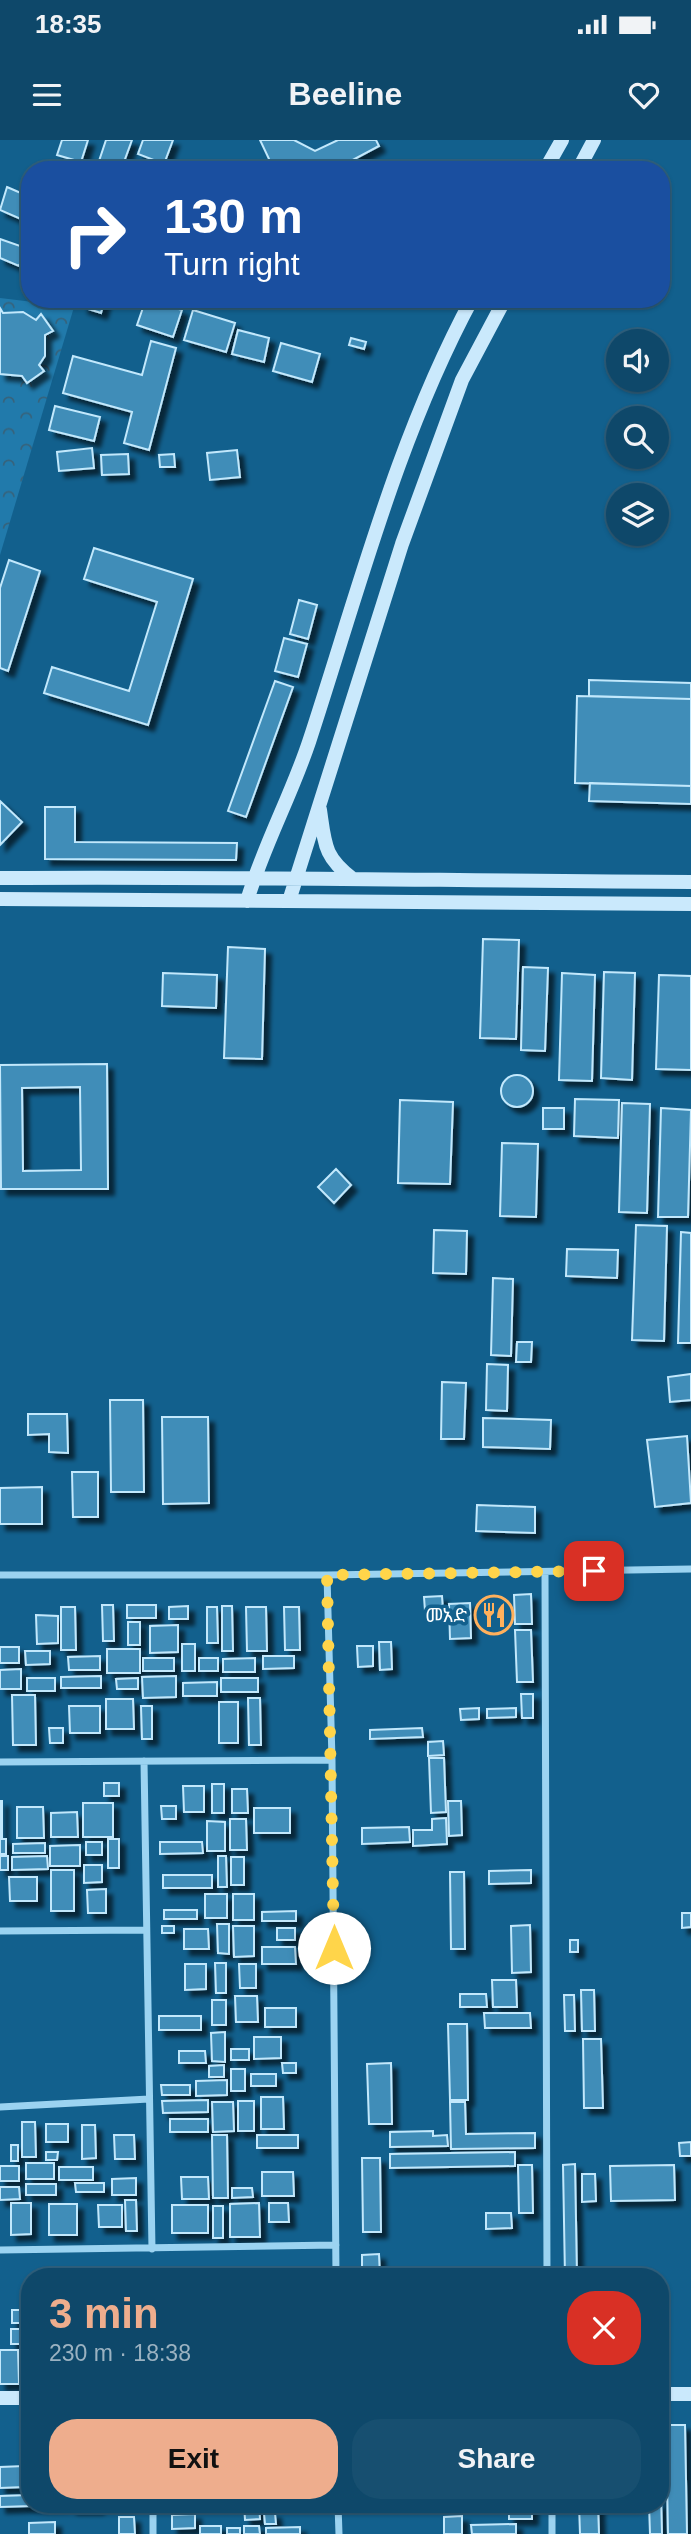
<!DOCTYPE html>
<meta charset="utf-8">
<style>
body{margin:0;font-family:Arial,"Noto Sans Ethiopic",sans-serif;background:#174f70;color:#f1f3f6;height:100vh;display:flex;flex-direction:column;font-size:26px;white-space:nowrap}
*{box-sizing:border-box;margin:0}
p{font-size:23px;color:#9bb2c1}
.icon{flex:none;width:38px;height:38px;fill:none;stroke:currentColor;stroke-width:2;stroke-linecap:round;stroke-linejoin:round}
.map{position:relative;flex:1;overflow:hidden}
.details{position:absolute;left:21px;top:2128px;width:648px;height:245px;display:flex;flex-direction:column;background:#0e486a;border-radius:28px;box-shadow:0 2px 5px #0004,0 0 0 2px #2e607e}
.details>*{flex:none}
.hud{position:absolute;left:21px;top:21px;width:649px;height:147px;border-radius:28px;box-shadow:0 2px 5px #0004,0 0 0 2px #2e607e;background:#1a4fa0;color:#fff;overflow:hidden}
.buttons{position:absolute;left:606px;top:189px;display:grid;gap:14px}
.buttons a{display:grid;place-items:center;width:63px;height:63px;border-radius:50%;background:#0e486a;box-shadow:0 2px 5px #0004,0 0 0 2px #2e607e;font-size:35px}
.pin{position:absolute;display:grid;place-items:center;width:60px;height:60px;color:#fff;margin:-30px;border-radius:14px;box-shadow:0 4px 10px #0006}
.me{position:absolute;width:77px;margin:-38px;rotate:0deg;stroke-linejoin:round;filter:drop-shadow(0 0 5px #0008)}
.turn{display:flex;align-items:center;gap:24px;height:147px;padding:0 28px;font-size:32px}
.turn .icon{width:91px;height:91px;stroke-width:2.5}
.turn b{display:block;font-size:49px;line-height:60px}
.round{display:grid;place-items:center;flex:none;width:74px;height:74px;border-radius:28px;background:#174f70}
.overview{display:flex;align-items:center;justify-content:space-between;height:119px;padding:0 28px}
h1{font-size:42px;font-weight:700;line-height:52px;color:#eead8d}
.button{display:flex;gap:14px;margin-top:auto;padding:14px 28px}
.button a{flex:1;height:80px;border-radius:28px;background:#eead8d;color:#111;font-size:28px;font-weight:700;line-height:80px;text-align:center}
.button a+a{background:#174f70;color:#f1f3f6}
.status{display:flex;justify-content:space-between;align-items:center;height:49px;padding:0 35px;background:#0e486a;direction:ltr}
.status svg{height:19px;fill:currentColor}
header{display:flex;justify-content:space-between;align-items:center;height:91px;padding:0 28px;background:#0e486a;font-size:32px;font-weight:700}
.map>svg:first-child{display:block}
</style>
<div class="status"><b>18:35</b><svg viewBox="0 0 49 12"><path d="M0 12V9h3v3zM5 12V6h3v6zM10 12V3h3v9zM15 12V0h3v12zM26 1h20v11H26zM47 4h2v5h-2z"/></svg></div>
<header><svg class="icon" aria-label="menu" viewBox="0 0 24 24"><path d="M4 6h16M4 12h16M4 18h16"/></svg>Beeline<svg class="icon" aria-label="heart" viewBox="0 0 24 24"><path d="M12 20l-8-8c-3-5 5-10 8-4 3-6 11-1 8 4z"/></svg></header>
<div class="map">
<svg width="691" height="2394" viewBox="0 0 691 2394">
<defs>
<pattern id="forest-crowns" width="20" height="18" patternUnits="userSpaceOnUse" patternTransform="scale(1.75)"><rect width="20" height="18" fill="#217aab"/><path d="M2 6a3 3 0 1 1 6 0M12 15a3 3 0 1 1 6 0" fill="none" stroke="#36637c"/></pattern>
<filter id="shadow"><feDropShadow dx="6" dy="6" stdDeviation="2" flood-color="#0009"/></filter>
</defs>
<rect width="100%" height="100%" fill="#12608d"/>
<path fill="url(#forest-crowns)" d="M0,158L74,167L0,415Z"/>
<path fill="#3f8db8" stroke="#c2e8fc" stroke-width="2" fill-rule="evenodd" filter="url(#shadow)" d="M62,0H88L81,22L57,15Z
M106,0H132L121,30H96Z
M143,0H173L164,24L138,14Z
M260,0H294L315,11L338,0H376L379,6L334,30H300L298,25L288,30H266L270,21Z
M135,21L159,30H132Z
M7,47L30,57V83L0,70Z
M0,99L26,108L19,126L0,118Z
M85,159H105L101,173L82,167Z
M146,159L182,170L173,197L137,185Z
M0,168L3,173L23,172L36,180L41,174L53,191L45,195V216L39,225L44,231L27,243L22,236L0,234Z
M193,170L235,183L226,212L184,200Z
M238,190L269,198L264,222L232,214Z
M351,198L366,202L364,209L349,205Z
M151,201L176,208L149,310L124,303L132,272L63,253L73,216L142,235Z
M281,203L320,214L312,242L273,231Z
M55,266L100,277L94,301L49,290Z
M92,308L94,328L59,331L57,312Z
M237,310L240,337L210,340L207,313Z
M128,314L129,334L102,335L101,315Z
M174,314L175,327H160L159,315Z
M94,408L193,439L148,585L44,553L52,527L129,551L157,462L84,439Z
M9,420L40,431L8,531L0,528V448Z
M299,460L317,465L308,499L290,494Z
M284,498L307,504L298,537L275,531Z
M589,540L691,543V559L589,556Z
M275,541L293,547L246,677L228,671Z
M577,556L691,559V646L575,643Z
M590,643L691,646V664L589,661Z
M0,661L22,682L0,705Z
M45,667H75V702L237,703L236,720L45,719Z
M483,799L519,800L516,899L480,898Z
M228,807L265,809L262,919L224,918Z
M523,827L548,828L545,911L521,910Z
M604,832L635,833L632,940L601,938Z
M163,833L217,835L216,868L162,866Z
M562,833L595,835L592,941L559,940Z
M659,835L691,836V930L656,929Z
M107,924L108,1049H1L0,925ZM80,947L81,1030L23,1031L22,948Z
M501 951a16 16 0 1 1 32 0a16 16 0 1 1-32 0Z
M575,959L619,960L618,998L574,996Z
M400,960L453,962L450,1044L398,1043Z
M622,963L650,964L647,1073L619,1072Z
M543,968H564V989H543Z
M661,968L691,970L688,1077H658Z
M502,1003L538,1004L536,1077L500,1076Z
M336,1029L351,1045L334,1063L318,1047Z
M636,1085L667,1086L664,1201L632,1200Z
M434,1090L467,1091L466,1134L433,1133Z
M681,1092L691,1093V1203H678Z
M567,1109L618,1110L617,1138L566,1136Z
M493,1138L513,1139L511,1216L491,1215Z
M517,1202H532L531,1222H516Z
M487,1224L508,1225L507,1271L486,1270Z
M691,1234V1260L670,1262L668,1237Z
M442,1242L466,1243L464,1299H441Z
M110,1260H143L144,1352H111Z
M28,1274H67L68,1313L49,1312V1294L28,1295Z
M162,1277H208L209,1363L163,1364Z
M483,1278L551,1280L550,1309L483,1307Z
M687,1296L691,1363L655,1367L647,1300Z
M72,1332H98V1377H73Z
M42,1347V1384H0V1348Z
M477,1365L535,1367V1393L476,1391Z
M531,1454L532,1484H515L514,1455Z
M442,1456L443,1470L425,1471L424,1457Z
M470,1463L471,1498L450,1499L449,1464Z
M102,1465H113L114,1501H103Z
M127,1465H156V1478H127Z
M188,1466V1479H169V1467Z
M222,1466H232L233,1511H222Z
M61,1467H75L76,1510H61Z
M207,1467H217L218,1503H207Z
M246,1467H266L267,1511H247Z
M284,1467H299L300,1510H285Z
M36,1475L58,1476V1503L37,1504Z
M128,1482H140V1505H128Z
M178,1485V1512L150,1513V1486Z
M515,1490H531L533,1542H517Z
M379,1502H391L392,1529L380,1530Z
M182,1504H195V1531H182Z
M357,1506H373V1526L358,1527Z
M0,1507H19V1523H0Z
M107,1509H140V1533H107Z
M25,1511H50V1524L26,1525Z
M100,1516V1530H69L68,1517Z
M263,1516H294V1528L263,1529Z
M143,1518H174V1531H143Z
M199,1518H218V1531H199Z
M255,1518V1532H223V1519Z
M21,1529V1549H0V1530Z
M101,1536V1548H61V1537Z
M176,1536V1557L143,1558L142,1537Z
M27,1538H55V1551H27Z
M138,1538V1549H117L116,1539Z
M221,1538H258V1552H221Z
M217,1542V1556H183V1543Z
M521,1554H533V1578H522Z
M12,1555H35L36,1605H13Z
M248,1558H260L261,1605H249Z
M106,1559H133L134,1589H106Z
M219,1562H238V1603H219Z
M69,1566H100V1593H70Z
M141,1566H152V1599H142Z
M479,1568V1579L461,1580L460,1569Z
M516,1568V1577L487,1578V1569Z
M49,1588H63V1603H50Z
M422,1588L423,1597L370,1599V1590Z
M443,1601L444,1615L428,1616V1602Z
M429,1618H444L446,1672L431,1673Z
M104,1643H119V1656H104Z
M212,1644H224V1673H212Z
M183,1646H204V1672H184Z
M232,1649H247L248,1673H232Z
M0,1661H2V1697H0Z
M448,1661H461L462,1695L449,1696Z
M83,1663H113V1697H83Z
M161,1666H176V1679H162Z
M17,1667H43L44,1698H17Z
M254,1668H290V1693H254Z
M77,1672L78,1697H51V1673Z
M446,1678L447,1704L413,1706V1690H432V1679Z
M230,1679H246L247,1710H230Z
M207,1681L225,1682V1711H207Z
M409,1687L410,1702L362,1704V1688Z
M0,1699H6V1714H0Z
M108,1699H119V1728H108Z
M86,1702H102V1715H86Z
M160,1702H202L203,1713L160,1714Z
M45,1703V1713H13V1704Z
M80,1705V1726H50V1706Z
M0,1716H8V1730H0Z
M47,1716L48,1729L12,1730V1717Z
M218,1716H226L227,1747H218Z
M231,1717H244V1745H231Z
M84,1725H102V1742L84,1743Z
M51,1730H74V1771H51Z
M531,1730V1743L489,1744V1731Z
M450,1732H464L465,1809H451Z
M163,1735H212V1748H163Z
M9,1737H37V1761H10Z
M106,1749V1773H88L87,1750Z
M205,1754H227V1778H205Z
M233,1754H254V1780H233Z
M164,1770H197V1779H164Z
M296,1771V1781H262V1772Z
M682,1773H691V1787L682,1788Z
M217,1784H229V1814L218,1813Z
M530,1785L531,1832L512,1833L511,1786Z
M162,1786H174V1793H162Z
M233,1786H254V1816L234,1817Z
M277,1788H295V1800H277Z
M184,1789H208L209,1809H184Z
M570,1800H578V1812H570Z
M262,1807H295L296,1824H262Z
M215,1823H226V1853H216Z
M185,1824H206V1849L185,1850Z
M239,1824H256V1848H240Z
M492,1840H516L517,1867H493Z
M581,1850H594L595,1891H582Z
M460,1854H486L487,1867H460Z
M564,1855H574L575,1891H565Z
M235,1856H257L258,1882H236Z
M212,1860H226V1885H212Z
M265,1868H296V1887H265Z
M484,1873H530L531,1888H485Z
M159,1876H201V1890H159Z
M448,1884H467L468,1960H450Z
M225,1892V1922L212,1921L211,1893Z
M254,1897H281V1918L254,1919Z
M583,1899H601L603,1968H584Z
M231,1909H249V1920H231Z
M179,1911H205L206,1923H179Z
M282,1923H296V1933H283Z
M391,1923L392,1984H369L367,1924Z
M224,1925V1937H209V1926Z
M231,1929H245V1951H231Z
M251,1934H276V1946H251Z
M227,1940V1955L196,1956V1941Z
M161,1945H190V1955H162Z
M261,1957H283L284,1989H261Z
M208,1960V1972L163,1973L162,1961Z
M238,1961H254V1991H238Z
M212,1962H233L234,1991L213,1992Z
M450,1962H465L466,1994L535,1993V2008L451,2009Z
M170,1979H208V1992H170Z
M22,1982H35L36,2017H22Z
M46,1984H68V2002H46Z
M82,1985H95L96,2018L82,2019Z
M433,1991V1996L447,1995L448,2006L390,2007V1992Z
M114,1995H134L135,2019H115Z
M212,1995H227L228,2058H213Z
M257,1995H298V2008H257Z
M691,2002V2016H680L679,2003Z
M11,2005H18V2021H11Z
M46,2012H58L57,2020H46Z
M515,2012V2026L390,2028V2014Z
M362,2018H380L381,2092H363Z
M26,2023H54V2039H26Z
M575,2024L577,2137H565L563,2025Z
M518,2025H532L533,2073H519Z
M674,2025L675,2060L611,2061L610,2026Z
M0,2026H19V2041H0Z
M59,2027H93V2040H59Z
M262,2032H293L294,2056H262Z
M582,2034H595L596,2061L582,2062Z
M181,2037H208L209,2059H182Z
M136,2038V2055H112V2039Z
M75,2043H104V2052H76Z
M26,2044H56V2055H26Z
M0,2047H19L20,2059L0,2060Z
M232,2048H252L253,2057L232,2058Z
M125,2060H136L137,2091H126Z
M11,2063H31V2094L11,2095Z
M259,2063L260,2097H230V2064Z
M269,2063H288L289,2082H269Z
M49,2064H77V2095H49Z
M98,2065H122V2087H99Z
M172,2065H208V2093H172Z
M213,2066H223V2098H213Z
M486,2073H511L512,2088L486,2089Z
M379,2114L380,2137H362V2115Z
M154,2129H165V2137H154Z
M12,2170H30V2183H12Z
M11,2189H30V2204H11Z
M0,2210H18L19,2244H0Z
M30,2211V2243H24V2212Z
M666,2285H685L687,2394H668Z
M660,2313L662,2394H650L649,2364H660Z
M24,2326V2347L0,2348V2327Z
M30,2355V2364L63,2365L0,2367V2356Z
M71,2364H98V2368H71Z
M244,2364H259L260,2379L245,2380Z
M579,2364H598L599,2394H580Z
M532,2365V2379H509V2366Z
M264,2373H275L276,2384H265Z
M195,2374V2388L172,2389V2375Z
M462,2376V2394H444V2377Z
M119,2377H134L135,2394H119Z
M55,2382V2394H29V2383Z
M516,2384V2394H472L471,2385Z
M200,2386H221V2394H200Z
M244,2386H259L260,2394H244Z
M300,2387V2394H266V2388Z
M227,2388H240V2394H227Z"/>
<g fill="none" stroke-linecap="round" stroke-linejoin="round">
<path stroke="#9bd3f1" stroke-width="7" d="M545,1432L547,2137
M0,1435H327L691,1429
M327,1435L332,1620L336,2137
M144,1621L152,2109
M0,1622L332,1620
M0,1791L146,1790
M0,1967L149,1959
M0,2110L336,2105
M338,2364L339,2394
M552,2364V2394
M153,2394V2364"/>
<path stroke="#cae9fc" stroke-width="14" d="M545,30L562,0
M578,30L594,0
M320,670C325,705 324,717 353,739
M0,738C230,736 461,741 691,742
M0,759L691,764
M247,761C263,707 291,656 309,602C358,453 397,298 472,159
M289,761L402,404L462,240L505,159
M660,2254H691
M0,2258H30"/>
</g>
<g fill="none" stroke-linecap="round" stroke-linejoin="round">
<path stroke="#ffd54a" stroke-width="12" stroke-dasharray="0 21.6" d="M334,1808L327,1435L594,1431"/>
</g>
<defs>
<symbol id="restaurant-ring" viewBox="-11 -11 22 22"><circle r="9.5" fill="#12608d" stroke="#ffb05c" stroke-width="1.5"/><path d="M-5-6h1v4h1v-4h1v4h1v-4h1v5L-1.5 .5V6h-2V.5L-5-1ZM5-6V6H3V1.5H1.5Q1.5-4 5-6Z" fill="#ffb05c"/></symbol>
</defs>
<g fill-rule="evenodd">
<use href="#restaurant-ring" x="472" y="1453" width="44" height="44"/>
</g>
<g text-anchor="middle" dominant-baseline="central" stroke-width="7" stroke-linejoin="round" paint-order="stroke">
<g font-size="19" fill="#fff" stroke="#12608d" text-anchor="end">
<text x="467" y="1475">መአድ</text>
</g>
</g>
</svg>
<div class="buttons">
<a><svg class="icon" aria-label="sound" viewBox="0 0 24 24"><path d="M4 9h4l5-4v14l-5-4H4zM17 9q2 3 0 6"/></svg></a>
<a><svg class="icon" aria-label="search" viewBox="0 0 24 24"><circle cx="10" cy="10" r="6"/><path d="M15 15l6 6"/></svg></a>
<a><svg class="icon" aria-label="layers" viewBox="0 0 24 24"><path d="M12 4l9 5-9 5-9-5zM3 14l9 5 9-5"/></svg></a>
</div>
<div class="pin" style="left:594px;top:1431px;background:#d93025"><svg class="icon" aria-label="arrive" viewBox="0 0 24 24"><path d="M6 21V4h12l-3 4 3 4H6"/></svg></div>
<svg class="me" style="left:334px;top:1808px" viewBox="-20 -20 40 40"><circle r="19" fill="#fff"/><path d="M0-13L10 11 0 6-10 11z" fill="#ffd54a"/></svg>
<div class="hud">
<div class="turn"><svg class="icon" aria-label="right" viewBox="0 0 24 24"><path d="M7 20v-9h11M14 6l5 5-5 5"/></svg><div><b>130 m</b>Turn right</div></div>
</div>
<section class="details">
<div class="overview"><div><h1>3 min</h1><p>230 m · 18:38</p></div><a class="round" style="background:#d93025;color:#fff"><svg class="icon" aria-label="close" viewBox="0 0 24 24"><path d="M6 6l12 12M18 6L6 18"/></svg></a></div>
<div class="button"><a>Exit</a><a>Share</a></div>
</section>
</div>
